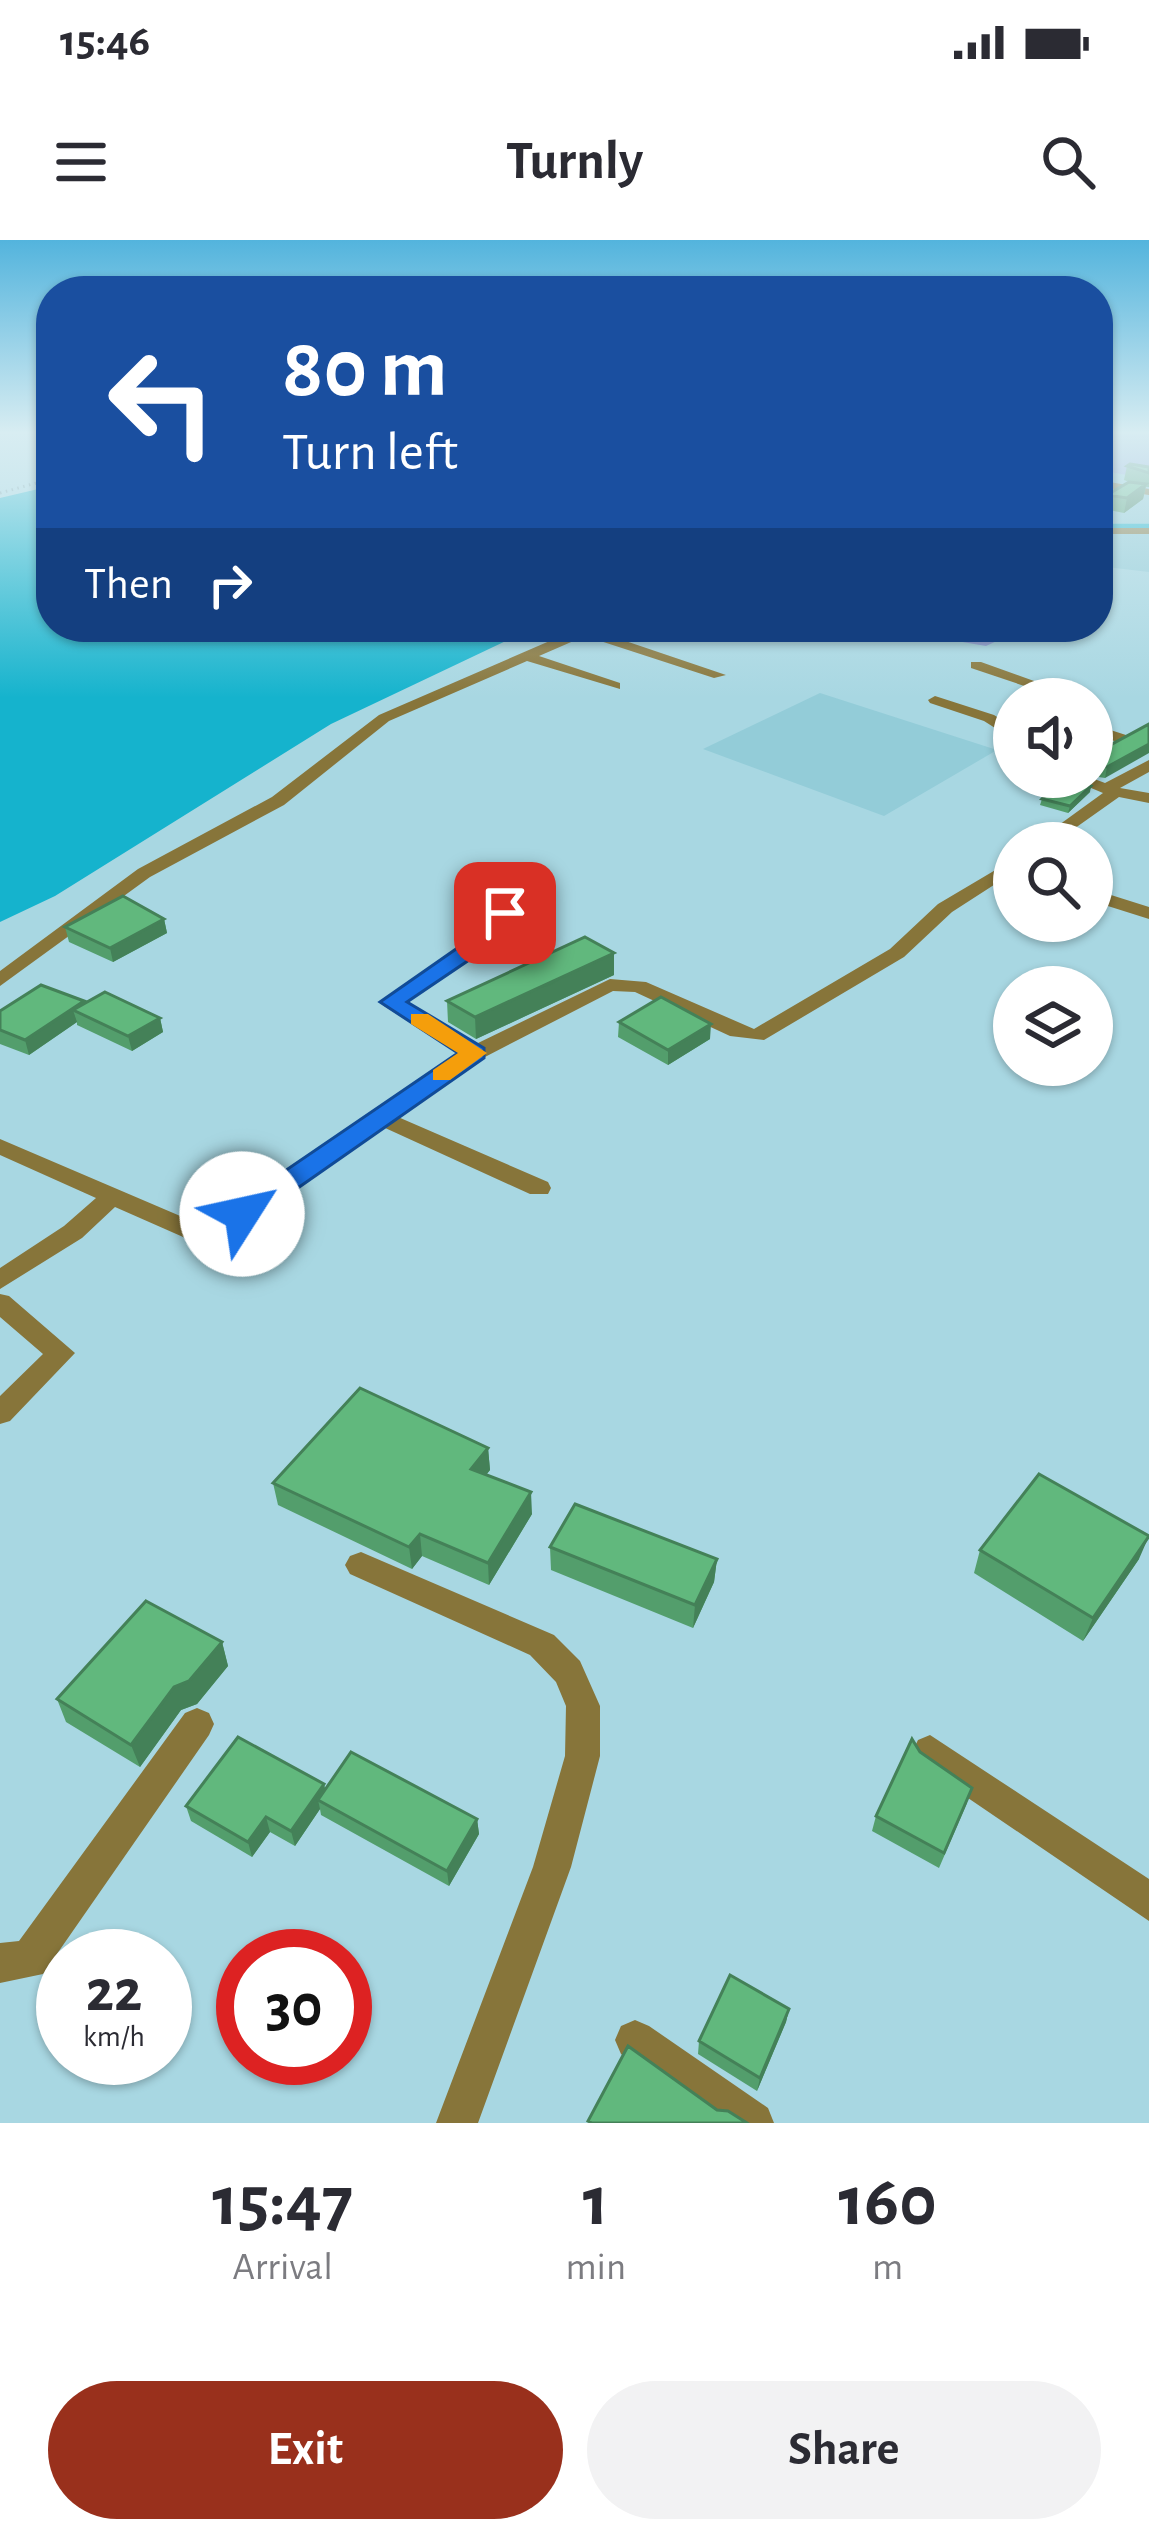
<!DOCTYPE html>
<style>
body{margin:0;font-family:"Alegreya Sans",sans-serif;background:#f2f2f3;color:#2b2b33;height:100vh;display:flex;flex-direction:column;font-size:45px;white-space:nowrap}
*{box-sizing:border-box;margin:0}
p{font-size:39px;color:#7c7c81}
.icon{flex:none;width:66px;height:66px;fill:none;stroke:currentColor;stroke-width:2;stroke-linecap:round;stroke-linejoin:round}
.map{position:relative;height:1883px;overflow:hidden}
.details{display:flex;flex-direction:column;background:#fff;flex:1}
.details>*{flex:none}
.hud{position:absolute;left:36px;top:36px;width:1077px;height:366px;border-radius:48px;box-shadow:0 3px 9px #0004;background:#1a4fa0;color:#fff;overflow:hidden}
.tools{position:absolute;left:993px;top:438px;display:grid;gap:24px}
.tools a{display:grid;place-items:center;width:120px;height:120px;border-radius:50%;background:#fff;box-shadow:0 3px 9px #0004;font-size:60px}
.speed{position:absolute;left:36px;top:1689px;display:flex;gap:24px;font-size:60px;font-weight:700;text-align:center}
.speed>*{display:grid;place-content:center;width:156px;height:156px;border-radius:50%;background:#fff;box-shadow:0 3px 9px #0004;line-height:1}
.speed small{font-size:30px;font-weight:400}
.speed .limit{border:18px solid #d22;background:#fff;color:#111}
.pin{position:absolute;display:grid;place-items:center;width:102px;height:102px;color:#fff;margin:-51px;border-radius:24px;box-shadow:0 6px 18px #0006}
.me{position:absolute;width:132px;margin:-66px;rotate:55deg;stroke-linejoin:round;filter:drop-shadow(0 0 9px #0008)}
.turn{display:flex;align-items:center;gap:42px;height:252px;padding:0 48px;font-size:54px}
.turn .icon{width:156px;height:156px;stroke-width:2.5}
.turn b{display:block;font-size:84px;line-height:102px}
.then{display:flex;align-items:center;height:114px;padding:0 48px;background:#0003;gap:24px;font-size:45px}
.eta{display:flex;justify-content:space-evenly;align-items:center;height:204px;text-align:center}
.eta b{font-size:72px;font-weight:600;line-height:84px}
.action{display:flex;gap:24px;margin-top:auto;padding:24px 48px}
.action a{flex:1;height:138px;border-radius:72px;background:#99301c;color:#fff;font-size:48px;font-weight:600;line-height:138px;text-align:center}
.action a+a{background:#f2f2f3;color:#2b2b33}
.status{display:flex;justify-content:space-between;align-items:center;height:84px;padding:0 60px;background:#fff;direction:ltr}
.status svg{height:33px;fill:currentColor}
header{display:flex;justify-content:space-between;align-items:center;height:156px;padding:0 48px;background:#fff;font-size:54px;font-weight:600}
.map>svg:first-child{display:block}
</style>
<div class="status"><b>15:46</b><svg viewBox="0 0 49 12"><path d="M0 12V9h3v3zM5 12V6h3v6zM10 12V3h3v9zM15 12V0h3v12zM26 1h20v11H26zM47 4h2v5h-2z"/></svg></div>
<header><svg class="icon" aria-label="menu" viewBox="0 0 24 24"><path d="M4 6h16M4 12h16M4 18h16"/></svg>Turnly<svg class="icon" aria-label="search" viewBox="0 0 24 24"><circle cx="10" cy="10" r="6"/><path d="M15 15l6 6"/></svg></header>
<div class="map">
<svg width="1149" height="1883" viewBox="0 0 1149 1883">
<rect width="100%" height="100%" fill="#a8d7e2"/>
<path fill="#93ccd8" d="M1098,230L1149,239V332L1098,326Z
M820,453L997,510L884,576L703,509Z"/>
<path fill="#92a1db" d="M1098,194H1149V239L1098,230Z
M874,387H1027L986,406Z"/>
<path fill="#15b3cd" d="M51,246V387L531,389L331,484L55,656L0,682V258Z"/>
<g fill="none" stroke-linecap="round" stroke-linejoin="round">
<path stroke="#15b3cd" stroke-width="4.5" d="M1098,286H1149"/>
<path stroke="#7399a1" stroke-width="3" stroke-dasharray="1.5 4.5" stroke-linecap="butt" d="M0,253L51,239"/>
<path stroke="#87753a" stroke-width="6" d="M1098,243L1149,252
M1098,264L1119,250
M1098,291H1149"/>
<path stroke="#87753a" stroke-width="10" d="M429,736L464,713L505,673"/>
<path stroke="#87753a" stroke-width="12" d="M391,762L434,733"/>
<path fill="#87753a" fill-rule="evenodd" d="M582,387H600L596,391L726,435L714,438L585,396L539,416L620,443V449L527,421L389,481L284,565L150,637L0,746V731L138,629L272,557L379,475Z
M971,422H981L1084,459H1063L971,428Z
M935,456L994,475L1014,488V500L984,481L930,463L928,460Z
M1092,484L1129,496L1132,499L1124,504L1092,494Z
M1149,520V532L1120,548L1149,553V563L1119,557L1054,603H1034L1103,553L1065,537H1089L1105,543Z
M1014,619V632L952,672L904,717L764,800L730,796L635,752L613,751L483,818L398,877L548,942L551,948L548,954H530L383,887L217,1004H199L115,967L82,998L0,1049V1028L64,986L96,958L0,915V899L206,987L460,813L384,766L381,762L384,758H398L476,804L610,739L646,742L754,789L890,709L938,664Z
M1092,649L1149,667V679L1092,661Z
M0,1054L9,1056L75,1113L10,1181L0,1184V1156L43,1114L0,1077Z
M361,1312L554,1395L580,1421L600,1466V1516L571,1627L478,1883H436L533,1627L565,1516L566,1466L556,1442L530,1415L350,1334L345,1325L350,1316Z
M197,1468L209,1473L214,1484L209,1495L43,1734L0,1743V1703L19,1701L185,1473Z
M930,1495L1149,1639V1681L918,1524L912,1512L918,1500Z
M635,1780L649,1786L768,1868L774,1883H717L621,1814L615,1800L621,1786Z"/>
</g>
<path fill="#539e6c" d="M1127,226L1149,227V247H1146L1143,259L1124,273L1104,269L1107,255L1129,242L1124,240Z
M1149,484L1105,538L1092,536V515Z
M1090,552L1068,573L1040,565L1042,559Z
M164,679L167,693L113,722L69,702L65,687Z
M614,713V735L476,799L448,782L447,761Z
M84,761V764L160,778L163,792L132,811L77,785V782L29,815L0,804V771Z
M619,782L710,799L668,825L618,797Z
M488,1208L490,1230L486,1235L532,1274L489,1345L422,1316L412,1329L278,1265L273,1243Z
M550,1307L717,1319L714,1342L693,1388L551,1330Z
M980,1310L1139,1319L1083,1401L974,1333Z
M222,1402L228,1426L197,1464L181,1470L140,1527L66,1482L57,1459Z
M920,1512L967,1563L939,1628L872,1591L876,1576Z
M324,1544L325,1549L477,1579L479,1594L449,1646L321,1575L320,1569L295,1606L270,1592L252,1617L191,1581L186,1566Z
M789,1769L786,1782L757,1851L698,1814L699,1801Z"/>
<path fill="#448158" d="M1107,238L1104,252L1098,256V245Z
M1146,244L1143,259L1124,273L1127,258Z
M1149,504V513L1105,538L1107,527Z
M1091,546L1090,552L1068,573L1070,566Z
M164,679L167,693L113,722L110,708Z
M614,713V735L476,799L475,777Z
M84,761L87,775L73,770L77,782L29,815L25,800Z
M160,778L163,792L132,811L128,796Z
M711,784L710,799L668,825V810Z
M488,1208L490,1230L473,1251L471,1229Z
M531,1252L532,1274L489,1345L488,1323Z
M420,1294L422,1316L412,1329L409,1307Z
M1149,1296L1139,1319L1083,1401L1093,1378Z
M717,1319L714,1342L693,1388L695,1365Z
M222,1402L228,1426L197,1464L181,1470L140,1527L131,1505L174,1447Z
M324,1544L327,1559L318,1560L320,1569L295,1606L291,1591Z
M266,1577L270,1592L252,1617L248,1602Z
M477,1579L479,1594L449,1646L447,1631Z
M789,1769L786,1782L757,1851L760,1838Z"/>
<path fill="#61b87d" stroke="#448158" stroke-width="3" d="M1130,224L1149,227V233L1127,226Z
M1129,242L1146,244L1127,258L1107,255Z
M1149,484V504L1107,527L1092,525V515Z
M1065,537H1070L1091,546L1070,566L1042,559Z
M123,656L164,679L110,708L65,687Z
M585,697L614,713L475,777L447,761Z
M41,745L84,761L25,800L0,790V771Z
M105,752L160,778L128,796L73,770Z
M661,757L711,784L668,810L619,782Z
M360,1148L488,1208L471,1229L531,1252L488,1323L420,1294L409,1307L273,1243Z
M1039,1234L1149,1296L1093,1378L980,1310Z
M575,1264L717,1319L695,1365L550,1307Z
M146,1361L222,1402L189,1441L174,1447L131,1505L57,1459Z
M238,1497L324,1544L291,1591L266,1577L248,1602L186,1566Z
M912,1499L920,1512L972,1548L944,1613L876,1576Z
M351,1512L477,1579L447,1631L318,1560Z
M730,1735L789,1769L760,1838L699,1801Z
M628,1806L717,1870L728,1871L747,1883H592L588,1881Z"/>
<linearGradient id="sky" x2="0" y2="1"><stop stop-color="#53b4dd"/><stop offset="0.42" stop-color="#d8edf2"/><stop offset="1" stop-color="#d8edf2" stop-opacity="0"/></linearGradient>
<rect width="1149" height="458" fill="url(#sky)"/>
<path fill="#1a73e8" stroke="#114b97" stroke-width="3" d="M497,668L515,673L472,718L407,762L484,808V818L252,980H232V967L458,813L380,762L456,709Z"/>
<path fill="#f59e0b" d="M411,774H428L487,813L450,840H433V830L458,813L411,784Z"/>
</svg>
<div class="tools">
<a><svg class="icon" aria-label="sound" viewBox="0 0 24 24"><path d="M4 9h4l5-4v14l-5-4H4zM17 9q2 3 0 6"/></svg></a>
<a><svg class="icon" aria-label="search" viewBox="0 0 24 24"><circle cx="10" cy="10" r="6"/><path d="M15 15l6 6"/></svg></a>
<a><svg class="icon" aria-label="layers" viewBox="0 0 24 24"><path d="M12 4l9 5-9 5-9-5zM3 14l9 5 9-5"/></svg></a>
</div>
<div class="speed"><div>22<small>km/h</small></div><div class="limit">30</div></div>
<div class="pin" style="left:505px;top:673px;background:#d93025"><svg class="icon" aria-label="arrive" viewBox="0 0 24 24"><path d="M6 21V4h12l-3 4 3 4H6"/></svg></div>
<svg class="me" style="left:242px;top:974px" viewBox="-20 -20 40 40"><circle r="19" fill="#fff"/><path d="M0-13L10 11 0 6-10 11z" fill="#1a73e8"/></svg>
<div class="hud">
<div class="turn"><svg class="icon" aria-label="left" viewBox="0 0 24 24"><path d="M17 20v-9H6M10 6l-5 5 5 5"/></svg><div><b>80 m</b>Turn left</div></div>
<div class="then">Then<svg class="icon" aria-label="right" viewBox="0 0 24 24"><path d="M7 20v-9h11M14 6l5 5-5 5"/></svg></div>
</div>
</div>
<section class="details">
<div class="eta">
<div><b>15:47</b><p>Arrival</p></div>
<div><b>1</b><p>min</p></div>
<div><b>160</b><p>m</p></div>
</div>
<div class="action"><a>Exit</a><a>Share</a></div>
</section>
